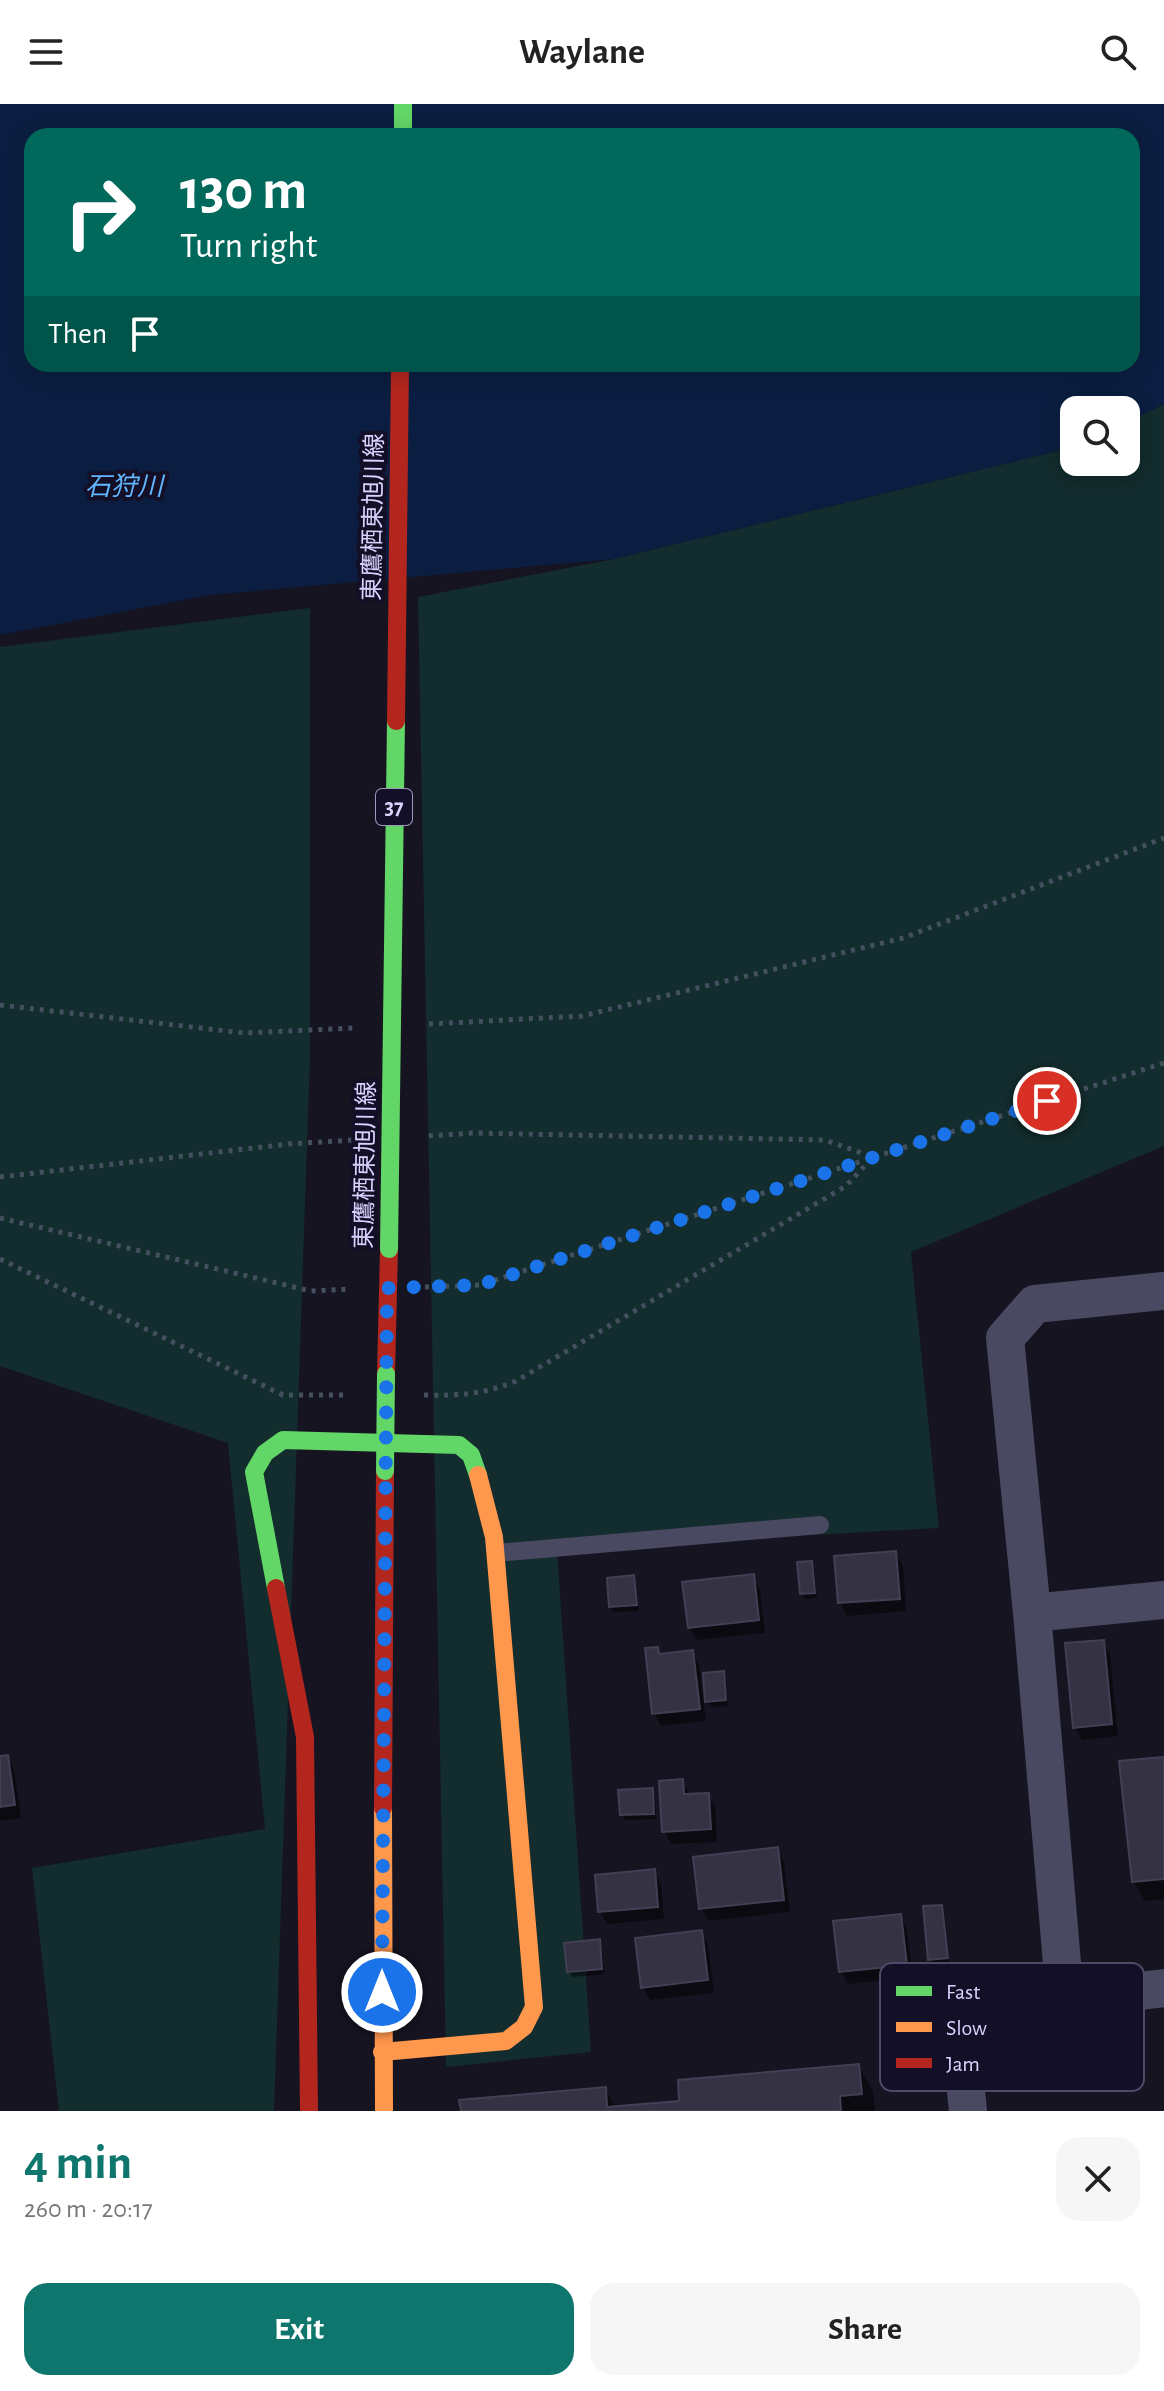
<!DOCTYPE html>
<meta charset="utf-8">
<style>
body{margin:0;font-family:"Alegreya Sans","Noto Sans JP",sans-serif;background:#f6f6f6;color:#222;height:100vh;display:flex;flex-direction:column;font-size:30px;white-space:nowrap}
*{box-sizing:border-box;margin:0}
p{font-size:26px;color:#767676}
.icon{flex:none;width:44px;height:44px;fill:none;stroke:currentColor;stroke-width:2;stroke-linecap:round;stroke-linejoin:round}
.map{position:relative;height:2007px;overflow:hidden}
.panel{display:flex;flex-direction:column;background:#fff;flex:1}
.panel>*{flex:none}
.banner{position:absolute;left:24px;top:24px;width:1116px;height:244px;border-radius:24px;box-shadow:0 4px 20px #0003;background:#00695c;color:#fff;overflow:hidden}
.tools{position:absolute;left:1060px;top:292px;display:grid;gap:16px}
.tools a{display:grid;place-items:center;width:80px;height:80px;border-radius:16px;background:#fff;box-shadow:0 4px 20px #0003;font-size:40px}
.pin{position:absolute;display:grid;place-items:center;width:68px;height:68px;color:#fff;margin:-34px;border:4px solid #fff;border-radius:50%;box-shadow:0 2px 8px #0007}
.me{position:absolute;width:88px;margin:-44px;rotate:0deg;stroke-linejoin:round;filter:drop-shadow(0 0 6px #0008)}
.turn{display:flex;align-items:center;gap:28px;height:168px;padding:0 24px;font-size:36px}
.turn .icon{width:104px;height:104px;stroke-width:2.5}
.turn b{display:block;font-size:56px;line-height:68px}
.then{display:flex;align-items:center;height:76px;padding:0 24px;background:#0003;gap:16px;font-size:30px}
.round{display:grid;place-items:center;flex:none;width:84px;height:84px;border-radius:24px;background:#f6f6f6}
.head{display:flex;align-items:center;justify-content:space-between;height:136px;padding:0 24px}
h1{font-size:48px;font-weight:700;line-height:60px;color:#0f766e}
.button{display:flex;gap:16px;margin-top:auto;padding:16px 24px}
.button a{flex:1;height:92px;border-radius:24px;background:#0f766e;color:#fff;font-size:32px;font-weight:700;line-height:92px;text-align:center}
.button a+a{background:#f6f6f6;color:#222}
header{display:flex;justify-content:space-between;align-items:center;height:104px;padding:0 24px;background:#fff;font-size:36px;font-weight:700}
.map>svg:first-child{display:block}
</style>
<header><svg class="icon" aria-label="menu" viewBox="0 0 24 24"><path d="M4 6h16M4 12h16M4 18h16"/></svg>Waylane<svg class="icon" aria-label="search" viewBox="0 0 24 24"><circle cx="10" cy="10" r="6"/><path d="M15 15l6 6"/></svg></header>
<div class="map">
<svg width="1164" height="2007" viewBox="0 0 1164 2007">
<rect width="100%" height="100%" fill="#161421"/>
<path fill="#132c2d" d="M1164,300V1042L911,1148L939,1424L557,1445L591,1948L446,1963L418,493L614,455L1074,343V358H1126V319Z
M310,504V953L274,2007H59L32,1764L265,1725L228,1339L0,1262V543Z"/>
<path fill="#0b1e41" fill-rule="evenodd" d="M0,0H1164V300L1126,319V306H1074V343L614,455L210,491L0,531ZM32,32H1132V260H32Z"/>
<path fill="#0007" d="M895,1449L903,1462L906,1507L847,1512L840,1499Z
M811,1459L814,1465L817,1494L805,1495L802,1489Z
M633,1473L636,1479L639,1507L614,1508L611,1503Z
M752,1473L760,1485L765,1529L697,1536L689,1523Z
M1103,1538L1110,1551L1118,1632L1082,1636L1075,1623Z
M657,1545L661,1552L692,1548L699,1561L706,1617L661,1622L654,1609Z
M723,1569L726,1575L728,1602L711,1603L707,1597Z
M7,1653L14,1666L21,1714L0,1717V1654Z
M1164,1655V1795L1145,1797L1134,1778Z
M682,1677L690,1691H708L715,1703L717,1738L671,1740L664,1727Z
M652,1686L655,1692L656,1715L625,1716L622,1710Z
M777,1745L784,1758L790,1808L709,1817L701,1804Z
M653,1767L661,1780L664,1815L607,1820L600,1807Z
M941,1803L944,1809L950,1859L933,1861L930,1855Z
M900,1812L907,1825L913,1873L848,1880L841,1867Z
M701,1829L708,1841L714,1889L650,1896L643,1883Z
M599,1837L602,1843L604,1870L572,1873L569,1867Z
M858,1962L873,1987L875,2007H463L605,1985L616,2004L681,1999Z"/>
<path fill="#343243" stroke="#433f54" stroke-width="2" d="M896,1447L900,1495L838,1499L834,1452Z
M812,1457L815,1489L800,1490L797,1458Z
M754,1470L759,1516L688,1524L682,1478Z
M634,1471L637,1501L609,1503L607,1474Z
M1104,1536L1112,1620L1073,1624L1065,1539Z
M658,1543L659,1550L693,1546L700,1605L652,1610L645,1544Z
M724,1567L726,1596L705,1598L703,1569Z
M8,1651L15,1701L0,1703V1652Z
M1164,1653V1775L1132,1778L1119,1657Z
M683,1675L684,1690L709,1689L711,1725L662,1728L659,1677Z
M653,1684L654,1710L620,1711L618,1686Z
M778,1743L784,1796L699,1805L693,1753Z
M655,1765L658,1803L598,1808L595,1771Z
M942,1801L948,1854L928,1856L923,1802Z
M901,1810L907,1861L839,1868L833,1817Z
M702,1826L708,1876L641,1884L635,1834Z
M600,1835L602,1865L567,1868L564,1839Z
M859,1960L862,1990L840,1992L841,2007H461L459,1996L606,1983L607,2003L679,1997L678,1976Z"/>
<g fill="none" stroke-linecap="round" stroke-linejoin="round">
<path stroke="#44505f" stroke-width="5" stroke-dasharray="4 6" stroke-linecap="butt" d="M0,901L244,929L355,924
M429,920L582,912L903,834L1164,734
M0,1073L289,1040L353,1036
M0,1114L311,1187L351,1185
M0,1155L283,1291H346
M425,1183L480,1181L1164,959
M424,1291C458,1292 485,1290 516,1277L846,1082L873,1053L825,1036L473,1029L427,1032"/>
<path stroke="#4a4962" stroke-width="18" d="M496,1449L820,1421"/>
<path stroke="#4a4962" stroke-width="38" d="M1032,1509L1164,1496
M1065,1894L1032,1509L1005,1234L1035,1200L1164,1187
M968,2007L962,1948L1005,1903L1164,1884"/>
<path stroke="#63d668" stroke-width="18" d="M403,0V32
M276,1484L254,1368L265,1349L283,1336L459,1341L471,1351L478,1371"/>
<path stroke="#ff974d" stroke-width="18" d="M383,1704L384,2007
M382,1948L506,1937L524,1923L534,1903L494,1433L478,1371"/>
<path stroke="#b3261e" stroke-width="18" d="M386,1270L389,1145
M276,1484L305,1633L309,2007
M383,1704L385,1367"/>
<path stroke="#63d668" stroke-width="18" d="M389,1145L396,617
M385,1367L386,1270"/>
<path stroke="#b3261e" stroke-width="18" d="M396,617L400,260"/>
</g>
<g fill="none" stroke-linecap="round" stroke-linejoin="round">
<path stroke="#1a73e8" stroke-width="14" stroke-dasharray="0 25.2" d="M382,1888L387,1184L480,1181L1047,997"/>
</g>
<g text-anchor="middle" dominant-baseline="central" stroke-width="8" stroke-linejoin="round" paint-order="stroke">
<rect fill="#130f26" stroke="#9e99be" stroke-width="2" x="376" y="685" width="36" height="36" rx="6"/>
<g font-size="22" font-weight="bold" fill="#d9d4ff">
<text x="394" y="703">37</text>
</g>
<g font-size="24" fill="#d9d4ff" stroke="#130f26">
<text transform="translate(374 413) rotate(-89)">東鷹栖東旭川線</text>
<text transform="translate(366 1061) rotate(-89)">東鷹栖東旭川線</text>
</g>
<g font-size="26" font-style="italic" fill="#62b6ff" stroke="#130f26">
<text x="124" y="383">石狩川</text>
</g>
</g>
<rect x="880" y="1859" width="264" height="128" rx="12" fill="#130f26" stroke="#4e4a67" stroke-width="2"/>
<rect x="896" y="1882" width="36" height="10" fill="#63d668"/>
<rect x="896" y="1918" width="36" height="10" fill="#ff974d"/>
<rect x="896" y="1954" width="36" height="10" fill="#b3261e"/>
<g font-size="22" fill="#d9d4ff">
<text x="946" y="1895">Fast</text>
<text x="946" y="1931">Slow</text>
<text x="946" y="1967">Jam</text>
</g>
</svg>
<div class="tools">
<a><svg class="icon" aria-label="search" viewBox="0 0 24 24"><circle cx="10" cy="10" r="6"/><path d="M15 15l6 6"/></svg></a>
</div>
<div class="pin" style="left:1047px;top:997px;background:#d93025"><svg class="icon" aria-label="arrive" viewBox="0 0 24 24"><path d="M6 21V4h12l-3 4 3 4H6"/></svg></div>
<svg class="me" style="left:382px;top:1888px" viewBox="-20 -20 40 40"><circle r="17" fill="#1a73e8" stroke="#fff" stroke-width="3"/><path d="M0-11L8 9 0 5-8 9z" fill="#fff"/></svg>
<div class="banner">
<div class="turn"><svg class="icon" aria-label="right" viewBox="0 0 24 24"><path d="M7 20v-9h11M14 6l5 5-5 5"/></svg><div><b>130 m</b>Turn right</div></div>
<div class="then">Then<svg class="icon" aria-label="arrive" viewBox="0 0 24 24"><path d="M6 21V4h12l-3 4 3 4H6"/></svg></div>
</div>
</div>
<section class="panel">
<div class="head"><div><h1>4 min</h1><p>260 m · 20:17</p></div><a class="round"><svg class="icon" aria-label="close" viewBox="0 0 24 24"><path d="M6 6l12 12M18 6L6 18"/></svg></a></div>
<div class="button"><a>Exit</a><a>Share</a></div>
</section>
